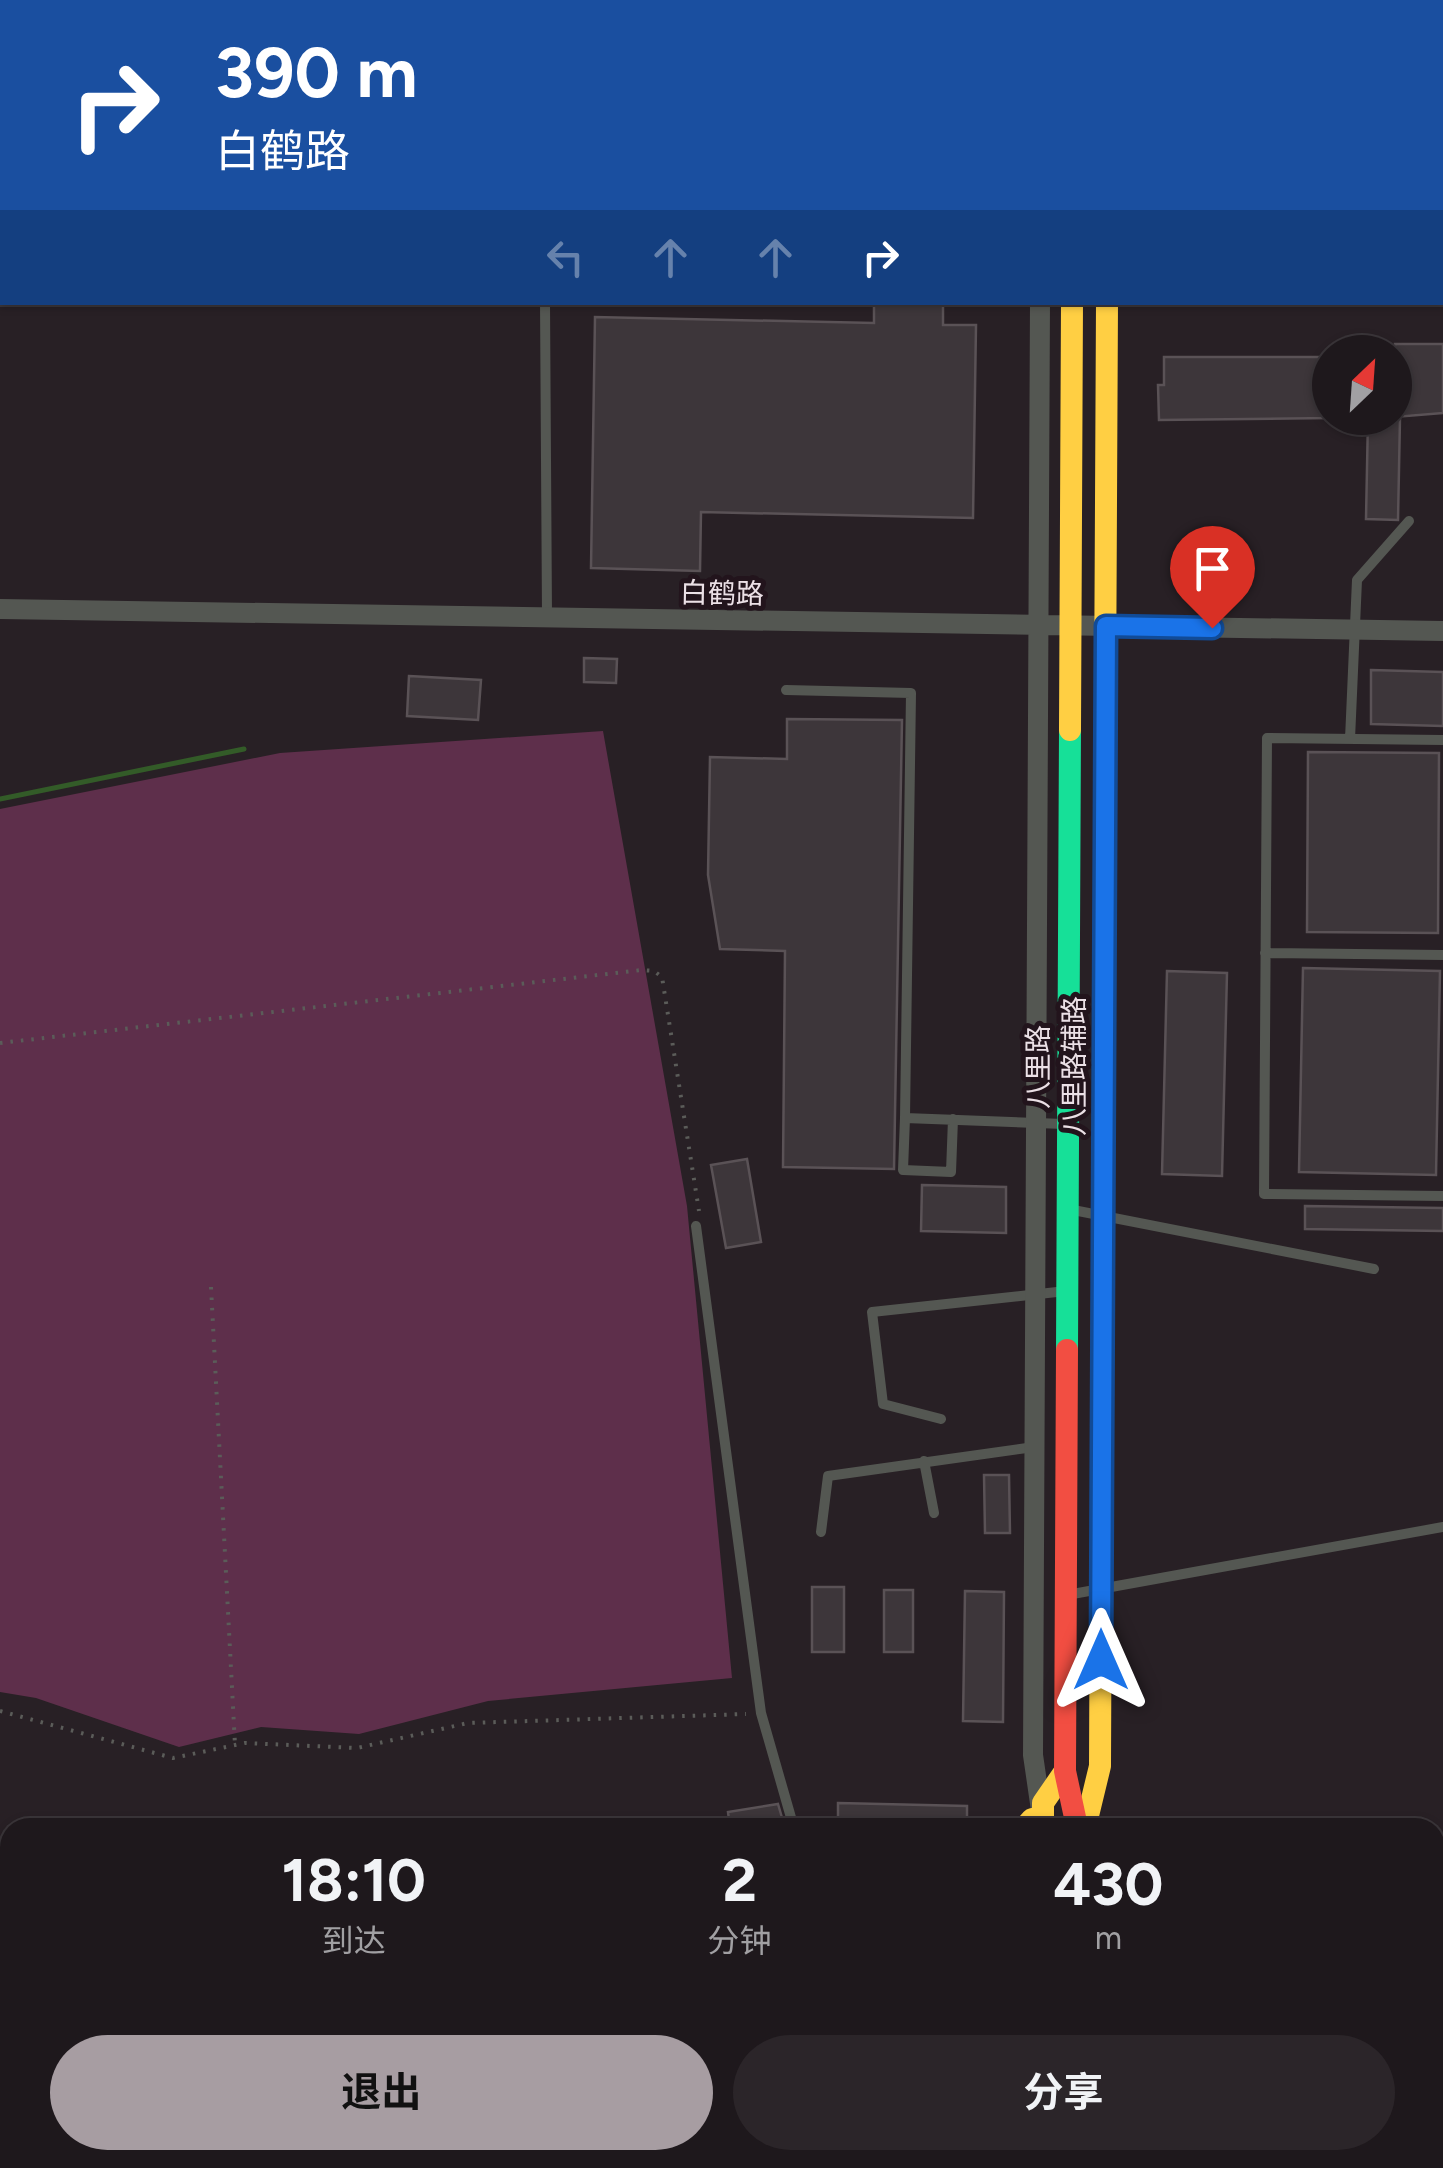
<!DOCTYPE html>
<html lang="zh">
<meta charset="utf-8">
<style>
body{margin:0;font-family:Figtree,"Noto Sans SC",sans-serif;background:#2b2529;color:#f1f3f6;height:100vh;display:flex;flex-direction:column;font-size:38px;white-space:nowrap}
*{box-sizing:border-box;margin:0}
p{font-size:32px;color:#a1a0a3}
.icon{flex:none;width:55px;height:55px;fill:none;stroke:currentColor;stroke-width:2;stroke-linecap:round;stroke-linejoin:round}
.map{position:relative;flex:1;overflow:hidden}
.details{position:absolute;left:0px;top:1818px;width:1445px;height:352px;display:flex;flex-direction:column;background:#1e181c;border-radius:30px 30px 0 0;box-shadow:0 2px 8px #0004,0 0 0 2px #3c373b}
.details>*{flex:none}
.hud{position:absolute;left:0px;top:0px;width:1445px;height:305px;box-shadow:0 2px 8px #0004,0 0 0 2px #3c373b;background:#1a4fa0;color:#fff;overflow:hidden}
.needle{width:65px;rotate:25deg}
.controls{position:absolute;left:1312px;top:335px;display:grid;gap:20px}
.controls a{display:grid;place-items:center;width:100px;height:100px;border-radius:50%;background:#1e181c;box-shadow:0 2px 8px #0004,0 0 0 2px #3c373b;font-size:50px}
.pin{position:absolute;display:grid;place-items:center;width:85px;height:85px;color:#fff;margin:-102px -42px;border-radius:50% 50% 50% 0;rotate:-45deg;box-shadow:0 0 10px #0007}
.pin .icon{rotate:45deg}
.me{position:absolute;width:110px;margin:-55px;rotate:0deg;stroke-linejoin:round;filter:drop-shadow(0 0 8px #0008)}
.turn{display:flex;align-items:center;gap:35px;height:210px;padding:0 50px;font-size:45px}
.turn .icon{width:130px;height:130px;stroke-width:2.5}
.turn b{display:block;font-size:70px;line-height:85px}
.lanes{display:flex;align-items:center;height:95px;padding:0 50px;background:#0003;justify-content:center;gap:50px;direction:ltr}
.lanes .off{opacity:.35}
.eta{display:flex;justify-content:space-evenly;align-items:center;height:170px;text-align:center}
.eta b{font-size:60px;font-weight:700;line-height:70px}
.primary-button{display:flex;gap:20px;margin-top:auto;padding:20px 50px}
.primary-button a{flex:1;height:115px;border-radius:60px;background:#a79da2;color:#111;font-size:40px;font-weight:700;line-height:115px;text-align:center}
.primary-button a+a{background:#2b2529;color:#f1f3f6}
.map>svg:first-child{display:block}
</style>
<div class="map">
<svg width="1443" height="2168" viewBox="0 0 1443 2168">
<rect width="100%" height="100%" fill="#282025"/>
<path fill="#5e2f4b" d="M603,731L687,1206L732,1678L488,1701L359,1734L261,1727L179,1747L36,1698L0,1692V809L280,753Z
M515,2160H819L817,2168H527Z"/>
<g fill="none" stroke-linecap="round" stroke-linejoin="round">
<path stroke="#335b28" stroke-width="5" d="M0,799L244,749"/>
</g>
<path fill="#3d363a" stroke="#5a5256" stroke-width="2.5" d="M874,302H943V325H976L973,518L701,512L700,571L591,568L595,317L874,323Z
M1395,344H1443V413L1395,417Z
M1164,357H1330V418L1159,420L1158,385H1164Z
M1368,418H1400L1398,520L1366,519Z
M584,658L617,659L616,683L584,682Z
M1371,670L1443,672V726L1371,724Z
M409,676L481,680L478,720L407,716Z
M787,719L902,720L894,1169L783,1167L785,951L720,949L708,875L710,757L787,759Z
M1308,752L1439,753L1438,933L1307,932Z
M1303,968L1440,971L1436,1175L1299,1172Z
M1167,971L1227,973L1222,1176L1162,1174Z
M747,1159L761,1242L726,1248L711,1165Z
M922,1185L1006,1187V1233L921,1231Z
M1305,1206L1443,1208V1231L1305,1229Z
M984,1475H1009L1010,1533H985Z
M812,1587H844V1652H812Z
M884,1590H913V1652H884Z
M965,1591L1004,1592L1003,1722L963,1721Z
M838,1803L967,1806V1828L838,1827Z
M778,1804L785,1828H730L728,1812Z"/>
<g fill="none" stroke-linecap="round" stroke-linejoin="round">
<path stroke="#5b5c59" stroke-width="4" stroke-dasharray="2.5 8" stroke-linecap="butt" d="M0,1043L642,970L654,971L662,977L699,1211
M211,1287L235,1745
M0,1711L173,1758L245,1743L357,1748L468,1723L746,1714"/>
<path stroke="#545752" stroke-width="10" d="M542,0V2
M839,0V2
M545,302L547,616
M786,690L911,693L905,1118L1064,1124
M1350,739L1357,580L1409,521
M1443,740L1267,738L1264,1194L1443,1196
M1265,953L1443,955
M905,1118L903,1170L951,1172L953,1119
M1068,1209L1374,1269
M696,1226L761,1713L794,1828
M941,1419L883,1404L872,1312L1066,1291
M924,1461L934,1513
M821,1532L828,1476L1034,1447
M1067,1595L1443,1527
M1128,2160L1131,2168"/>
<path stroke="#545752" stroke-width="20" d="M1041,2V0
M1109,2V0
M1040,302L1033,1755L1041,1810
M0,609L1443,631"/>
<path stroke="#16e098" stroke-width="22" d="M1067,1350L1070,730
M0,2092H10"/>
<path stroke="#ffcf43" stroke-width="22" d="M1105,701L1107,302
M1070,730L1072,302
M1024,1828L1032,1819L1043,1817V1803L1065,1771
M1085,1828L1100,1766L1102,1298"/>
<path stroke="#f24e42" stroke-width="22" d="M1073,0V2
M1102,1298L1105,701
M1067,1350L1065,1771L1076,1822L1083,1828
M1275,2160L1282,2168"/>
<path stroke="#5f5c5c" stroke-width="5" stroke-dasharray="18 18" stroke-linecap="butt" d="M0,1985L10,1990
M387,2160L405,2168"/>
</g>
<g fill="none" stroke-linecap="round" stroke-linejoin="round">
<defs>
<path id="route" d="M1101,1660L1106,626L1212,628"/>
</defs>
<use href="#route" stroke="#114b97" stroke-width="25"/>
<use href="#route" stroke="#1a73e8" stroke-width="18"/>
</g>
<g text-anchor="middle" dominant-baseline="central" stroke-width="10" stroke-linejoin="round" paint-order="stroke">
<g font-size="28" fill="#ebe0e6" stroke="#22141c">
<text transform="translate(722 593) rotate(1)">白鹤路</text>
<text transform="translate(1074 1066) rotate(-90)">八里路辅路</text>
<text transform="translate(1038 1067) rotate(-90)">八里路</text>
</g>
</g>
</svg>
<div class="controls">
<a><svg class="needle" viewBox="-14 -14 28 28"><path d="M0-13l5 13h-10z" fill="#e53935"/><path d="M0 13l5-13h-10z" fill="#a1a0a3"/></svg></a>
</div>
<div class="pin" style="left:1212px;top:628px;background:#d93025"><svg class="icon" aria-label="arrive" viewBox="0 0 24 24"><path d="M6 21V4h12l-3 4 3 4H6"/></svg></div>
<svg class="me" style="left:1101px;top:1660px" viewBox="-20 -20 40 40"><path d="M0-17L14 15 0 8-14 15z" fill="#1a73e8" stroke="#fff" stroke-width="4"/></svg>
<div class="hud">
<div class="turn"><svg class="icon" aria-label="right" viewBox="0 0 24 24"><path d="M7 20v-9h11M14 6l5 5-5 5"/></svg><div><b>390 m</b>白鹤路</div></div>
<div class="lanes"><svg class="icon off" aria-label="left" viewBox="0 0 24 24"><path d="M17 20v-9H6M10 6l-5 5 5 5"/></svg><svg class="icon off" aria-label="ahead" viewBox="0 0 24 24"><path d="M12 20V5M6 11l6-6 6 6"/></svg><svg class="icon off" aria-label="ahead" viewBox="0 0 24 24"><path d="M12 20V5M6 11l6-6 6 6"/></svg><svg class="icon" aria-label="right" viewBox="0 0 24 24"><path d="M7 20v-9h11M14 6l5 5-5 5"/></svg></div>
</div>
<section class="details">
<div class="eta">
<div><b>18:10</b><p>到达</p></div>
<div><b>2</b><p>分钟</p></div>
<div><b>430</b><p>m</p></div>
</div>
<div class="primary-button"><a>退出</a><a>分享</a></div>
</section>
</div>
